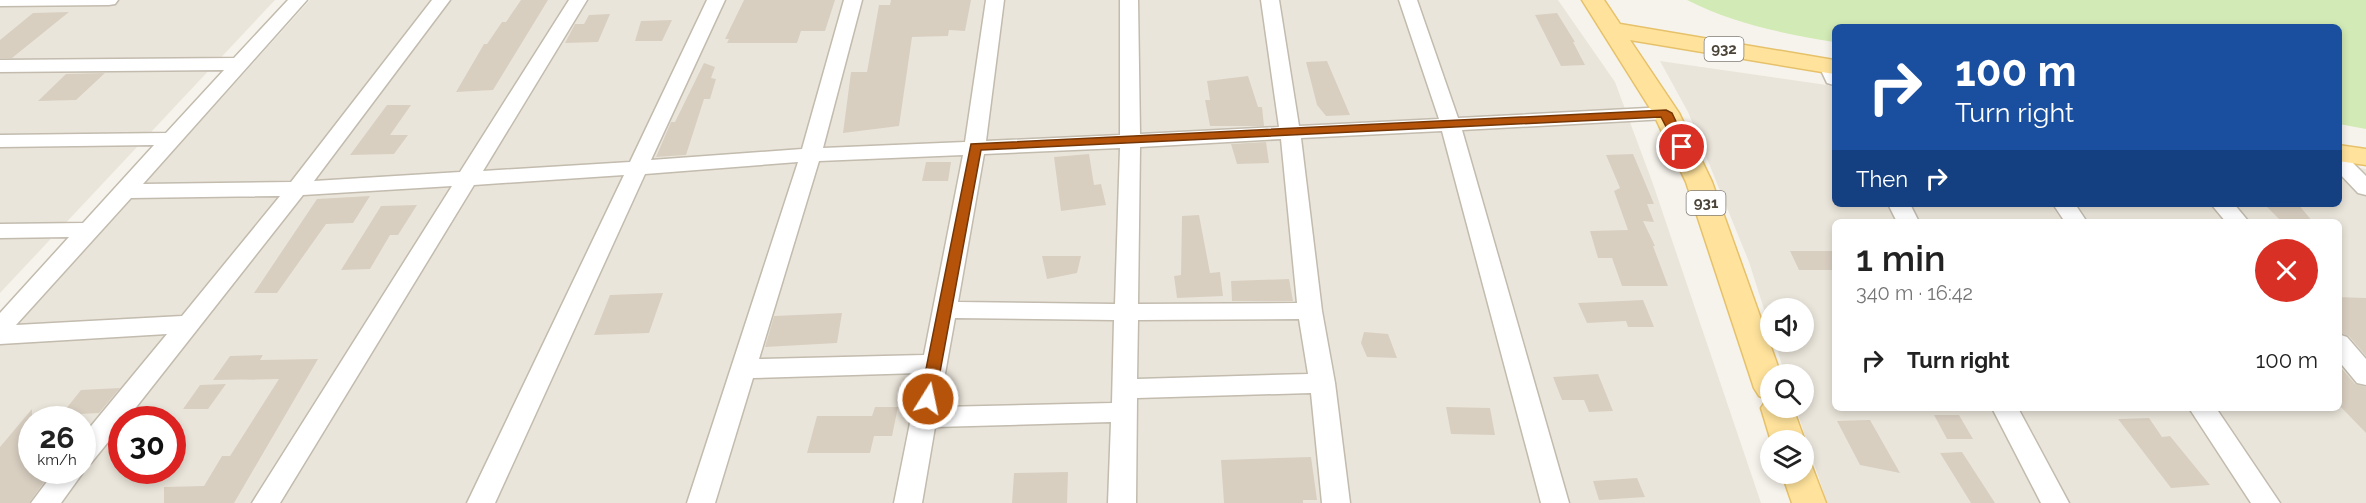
<!DOCTYPE html>
<meta charset="utf-8">
<style>
body{margin:0;font-family:Raleway,sans-serif;background:#f2f2f2;color:#222;height:100vh;display:flex;flex-direction:column;font-size:22px;white-space:nowrap}
*{box-sizing:border-box;margin:0}
p{font-size:20px;color:#767676}
.icon{flex:none;width:33px;height:33px;fill:none;stroke:currentColor;stroke-width:2;stroke-linecap:round;stroke-linejoin:round}
.map{position:relative;flex:1;overflow:hidden}
.drawer{position:absolute;left:1832px;top:219px;width:510px;height:192px;display:flex;flex-direction:column;background:#fff;border-radius:9px;box-shadow:0 3px 9px #0003}
.drawer>*{flex:none}
.top-card{position:absolute;left:1832px;top:24px;width:510px;height:183px;border-radius:9px;box-shadow:0 3px 9px #0003;background:#1a4fa0;color:#fff;overflow:hidden}
.fabs{position:absolute;left:1760px;top:298px;display:grid;gap:12px}
.fabs a{display:grid;place-items:center;width:54px;height:54px;border-radius:50%;background:#fff;box-shadow:0 3px 9px #0003;font-size:30px}
.speed{position:absolute;left:18px;top:406px;display:flex;gap:12px;font-size:30px;font-weight:700;text-align:center}
.speed>*{display:grid;place-content:center;width:78px;height:78px;border-radius:50%;background:#fff;box-shadow:0 3px 9px #0003;line-height:1}
.speed small{font-size:15px;font-weight:400}
.speed .limit{border:9px solid #d22;background:#fff;color:#111}
.pin{position:absolute;display:grid;place-items:center;width:51px;height:51px;color:#fff;margin:-26px;border:3px solid #fff;border-radius:50%;box-shadow:0 2px 6px #0007}
.me{position:absolute;width:66px;margin:-33px;rotate:10deg;stroke-linejoin:round;filter:drop-shadow(0 0 4px #0008)}
.turn{display:flex;align-items:center;gap:21px;height:126px;padding:0 24px;font-size:27px}
.turn .icon{width:78px;height:78px;stroke-width:2.5}
.turn b{display:block;font-size:42px;line-height:51px}
.then{display:flex;align-items:center;height:57px;padding:0 24px;background:#0003;gap:12px;font-size:22px}
.round{display:grid;place-items:center;flex:none;width:63px;height:63px;border-radius:32px;background:#f2f2f2}
.summary{display:flex;align-items:center;justify-content:space-between;height:102px;padding:0 24px}
h1{font-size:36px;font-weight:600;line-height:45px}
ul{padding:0;list-style:none}
li{display:flex;align-items:center;gap:18px;height:78px;padding:0 24px}
li div{flex:1}
li b{display:block;font-size:22px}
li em{font-style:normal}
.map>svg:first-child{display:block}
</style>
<div class="map">
<svg width="2366" height="503" viewBox="0 0 2366 503">
<rect width="100%" height="100%" fill="#f6f3ec"/>
<path fill="#eae5da" fill-rule="evenodd" d="M0,0H275L0,293Z
M310,0H1558L1615,82L1653,184L1761,503H0V338L117,214ZM32,420H82V471H32ZM122,420H172V471H122Z
M1660,61L1834,86V204H2338L2339,164L2366,169V503H1827L1796,408H1803V375H1785L1775,342H1803V309H1770V328L1749,262L1688,112ZM1834,222H2338V408H1834Z"/>
<path fill="#d2eab5" d="M1687,0H2366V129L2339,124L2338,27H1834V42C1784,34 1732,23 1687,0Z"/>
<path fill="#d8cfc1" d="M521,0H548L493,90L456,92L484,44H487L502,22H506Z
M744,0H835L825,31H801L797,43H727L729,39H725Z
M891,0H971L965,31L949,30L948,36L912,37L899,126L843,133L851,72H867L879,5H890Z
M69,12L12,58H0V40L33,13Z
M1557,13L1575,42H1573L1585,65L1561,66L1535,15Z
M610,14L598,42L565,43L575,24H584L589,15Z
M672,20L662,41H635L641,21Z
M1327,61L1350,115L1326,116L1317,105L1306,62Z
M704,63L715,67L711,78L716,79L710,99H704L686,155L656,157L671,122H675Z
M105,73L76,100L38,101L66,74Z
M1248,76L1258,107H1262L1264,126H1210L1205,100H1210L1207,81Z
M387,105H411L390,135H408L394,154L350,155Z
M1266,142L1269,163L1237,164L1231,144Z
M1089,154L1094,185L1101,184L1106,205L1061,211L1054,157Z
M1633,154L1654,204H1647L1654,222L1643,221L1655,246H1653L1668,286H1622L1612,258H1598L1590,231L1628,230L1614,191L1620,188L1606,155Z
M926,162H951L948,181H922Z
M370,196L353,223L326,224L277,293H254L317,199Z
M2264,204H2298L2313,222H2282Z
M417,205L398,235H390L370,269L341,270L381,206Z
M1199,215L1210,273L1220,272L1223,296L1177,298L1174,276L1181,275L1182,216Z
M1790,251H1834V270H1799Z
M1042,256H1081L1077,273L1047,279Z
M1289,279L1293,301H1232L1231,281Z
M663,293L649,333L594,335L610,295Z
M2338,297L2366,298V356L2349,336L2338,332Z
M1643,300L1654,327H1628L1626,321L1587,323L1578,303Z
M842,313L837,343L765,347L774,316Z
M1364,332L1388,334L1397,358L1367,357L1361,343Z
M263,355L260,360L318,359L234,503H164V487L204,486L222,456H230L279,379L213,380L230,356Z
M2338,364L2355,384L2366,387V433L2338,404Z
M1598,374L1613,411L1589,412L1584,400H1562L1553,377Z
M226,384L208,409H183L200,385Z
M120,388L99,413L61,415L81,390Z
M875,407H898L892,436H874L870,453H807L817,416H872Z
M1446,407L1490,408L1495,435L1451,434Z
M32,409V471H52L29,503H0V447Z
M1934,415H1959L1973,439H1947Z
M2149,418L2162,437L2170,436L2210,485L2171,488L2118,419Z
M1870,420L1900,473L1860,465L1837,421Z
M1962,452L1995,503H1971L1940,453Z
M1311,457L1317,500H1303V503H1224L1221,460Z
M1068,472L1067,503H1012L1014,473Z
M1637,478L1645,497L1599,500L1593,481Z"/>
<g fill="none" stroke-linecap="round" stroke-linejoin="round">
<defs>
<path id="minor" d="M0,0H118L115,4L109,5L0,6Z
M288,0H307L143,184L291,182L432,0H450L314,181L460,172L569,0H587L483,171L630,162L707,0H725L651,160L802,149L844,0H862L823,148L965,142L986,0H1004L986,141L1120,135V0H1138L1140,134L1279,127L1261,0H1279L1299,126L1439,119L1399,0H1417L1458,118L1666,107L1673,109L1676,113L1673,117L1666,119L1462,130L1569,503H1541L1442,131L1301,138L1322,311L1335,383L1350,503H1322L1311,393L1137,398L1136,503H1108L1111,422L935,427L922,503H894L920,373L753,378L715,503H687L798,162L645,174L495,503H467L624,175L474,185L280,503H252L452,186L303,195L126,420H122V425L91,463L82,466V437L167,334L0,344V313L69,237L0,238V224L83,223L154,145L0,147V135L166,133L224,70L0,72V60L234,58ZM1281,139L1297,303L1138,304L1140,147ZM1120,148L1115,304L958,302L984,154ZM963,155L924,355L759,359L819,161ZM280,196L182,316L16,325L131,198ZM955,318L1114,320L1112,403L939,407ZM1299,319L1308,374L1137,379L1138,320Z
M1828,60L1834,62V85L1827,83L1819,66L1821,62Z
M2338,154L2345,155L2366,176V195L2358,193L2338,172Z
M1888,204H1910L1919,222H1897Z
M2053,204H2075L2087,222H2065Z
M2211,204H2234L2249,222H2226Z
M2338,334L2347,337L2366,359V385L2357,383L2338,360Z
M1992,408H2018L2069,503H2041Z
M2189,408H2216L2280,503H2251Z
M82,467L84,471L61,503H31L55,471H82Z"/>
<path id="major" d="M1582,0H1604L1620,24L1834,60V74L1630,40L1679,113L1712,182L1781,375H1770V408H1793L1805,441L1803,444V441H1771L1761,408L1767,399L1759,396L1754,388L1686,182L1653,113Z
M2338,145L2366,149V165L2338,161Z
M1803,462L1811,464L1826,503H1792L1782,474H1803Z"/>
</defs>
<use href="#minor" stroke="#c2bbae" stroke-width="3"/>
<use href="#major" stroke="#e6c16a" stroke-width="3"/>
<use href="#minor" fill="#fff" fill-rule="evenodd"/>
<use href="#major" fill="#ffe39c" fill-rule="evenodd"/>
</g>
<path fill="#b45309" stroke="#753606" stroke-width="1.5" d="M1666,110L1672,113L1688,147L1687,150H1678L1661,117L981,150L935,399L933,404H922L920,399L971,144Z"/>
<g text-anchor="middle" dominant-baseline="central" stroke-width="6" stroke-linejoin="round" paint-order="stroke">
<g fill="#fff" stroke="#817c74" stroke-width="1.5">
<rect x="1704.5" y="37" width="39" height="24" rx="4.5"/>
<rect x="1686.5" y="191" width="39" height="24" rx="4.5"/>
</g>
<g font-size="15" font-weight="bold" fill="#4b4439">
<text x="1724" y="49">932</text>
<text x="1706" y="203">931</text>
</g>
</g>
</svg>
<div class="fabs">
<a><svg class="icon" aria-label="sound" viewBox="0 0 24 24"><path d="M4 9h4l5-4v14l-5-4H4zM17 9q2 3 0 6"/></svg></a>
<a><svg class="icon" aria-label="search" viewBox="0 0 24 24"><circle cx="10" cy="10" r="6"/><path d="M15 15l6 6"/></svg></a>
<a><svg class="icon" aria-label="layers" viewBox="0 0 24 24"><path d="M12 4l9 5-9 5-9-5zM3 14l9 5 9-5"/></svg></a>
</div>
<div class="speed"><div>26<small>km/h</small></div><div class="limit">30</div></div>
<div class="pin" style="left:1682px;top:147px;background:#d93025"><svg class="icon" aria-label="arrive" viewBox="0 0 24 24"><path d="M6 21V4h12l-3 4 3 4H6"/></svg></div>
<svg class="me" style="left:928px;top:399px" viewBox="-20 -20 40 40"><circle r="17" fill="#b45309" stroke="#fff" stroke-width="3"/><path d="M0-11L8 9 0 5-8 9z" fill="#fff"/></svg>
<div class="top-card">
<div class="turn"><svg class="icon" aria-label="right" viewBox="0 0 24 24"><path d="M7 20v-9h11M14 6l5 5-5 5"/></svg><div><b>100 m</b>Turn right</div></div>
<div class="then">Then<svg class="icon" aria-label="right" viewBox="0 0 24 24"><path d="M7 20v-9h11M14 6l5 5-5 5"/></svg></div>
</div>
<section class="drawer">
<div class="summary"><div><h1>1 min</h1><p>340 m · 16:42</p></div><a class="round" style="background:#d93025;color:#fff"><svg class="icon" aria-label="close" viewBox="0 0 24 24"><path d="M6 6l12 12M18 6L6 18"/></svg></a></div>
<ul>
<li><svg class="icon" aria-label="right" viewBox="0 0 24 24"><path d="M7 20v-9h11M14 6l5 5-5 5"/></svg><div><b>Turn right</b></div><em>100 m</em></li>
</ul>
</section>
</div>
